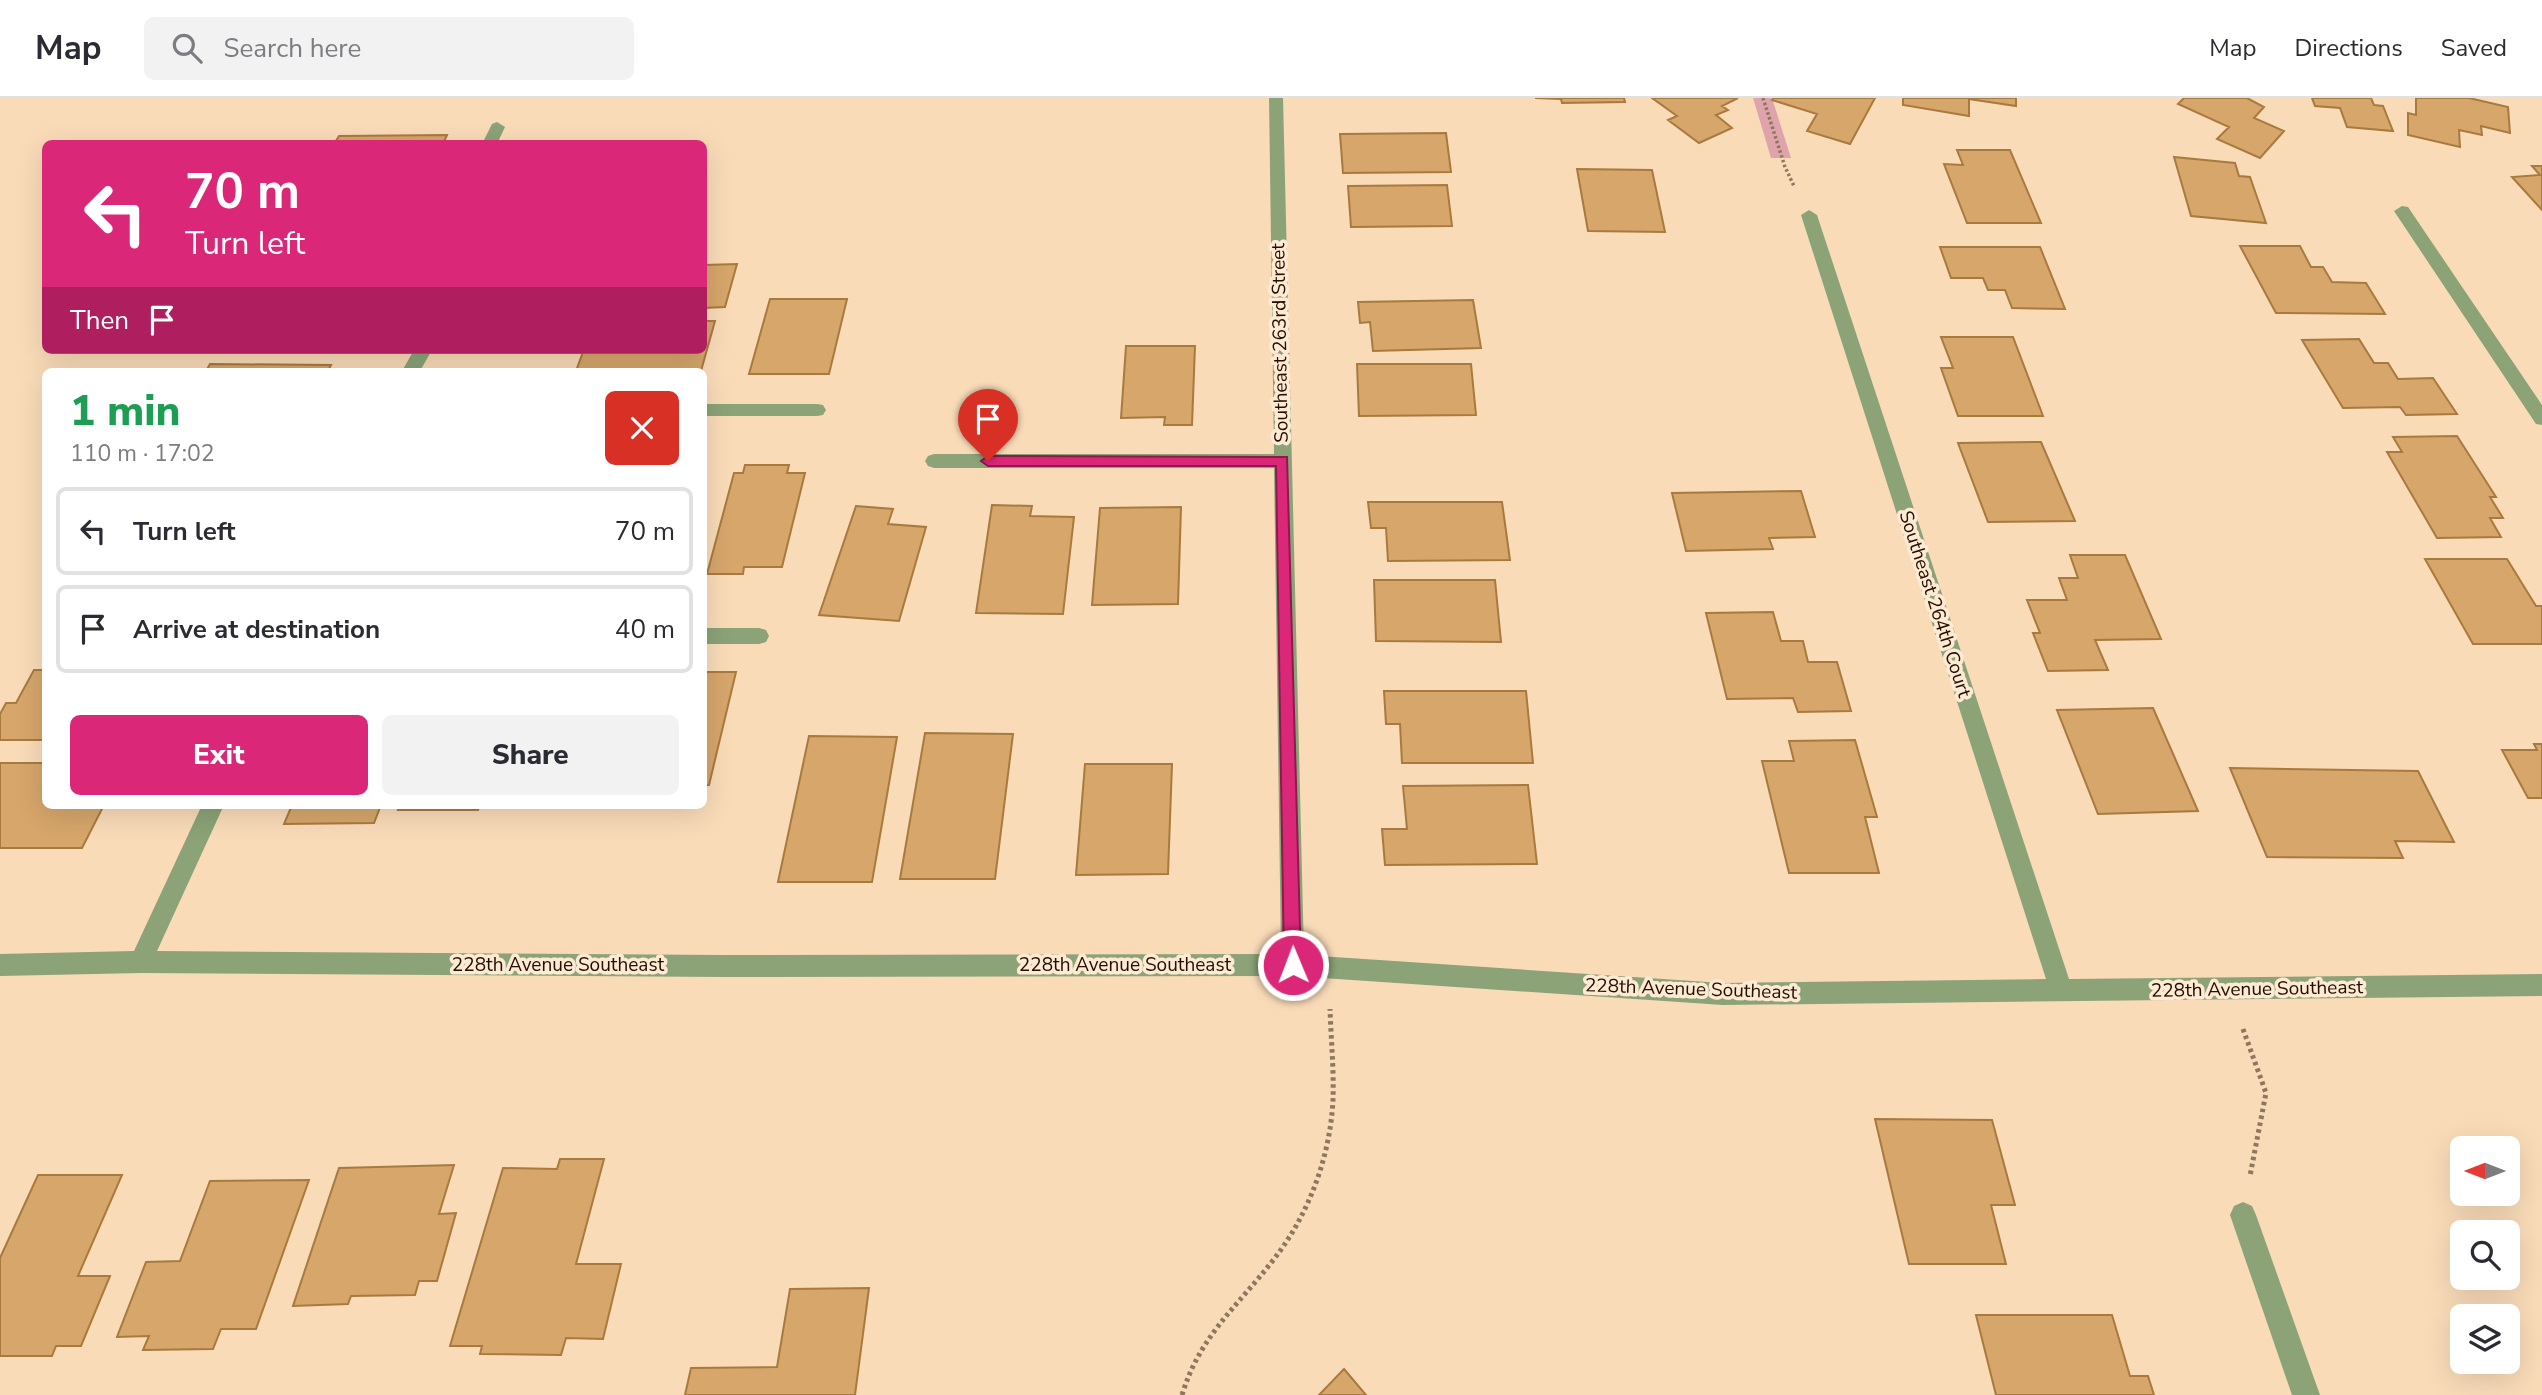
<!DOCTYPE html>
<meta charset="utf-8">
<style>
body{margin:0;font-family:"Nunito Sans",sans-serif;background:#f2f2f3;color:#2b2b33;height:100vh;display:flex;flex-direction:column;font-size:26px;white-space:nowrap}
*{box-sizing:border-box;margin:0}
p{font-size:23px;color:#7c7c81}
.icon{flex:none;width:38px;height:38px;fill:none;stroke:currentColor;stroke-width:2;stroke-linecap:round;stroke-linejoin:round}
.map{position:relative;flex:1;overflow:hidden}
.sheet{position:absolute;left:42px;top:270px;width:665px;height:441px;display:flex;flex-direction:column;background:#fff;border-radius:10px;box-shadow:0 7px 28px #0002}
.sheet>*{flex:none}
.top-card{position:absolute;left:42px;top:42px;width:665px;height:214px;border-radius:10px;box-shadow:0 7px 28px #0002;background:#db2777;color:#fff;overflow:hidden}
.needle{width:46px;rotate:270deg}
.fabs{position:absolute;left:2450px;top:1038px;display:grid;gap:14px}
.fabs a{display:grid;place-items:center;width:70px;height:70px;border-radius:10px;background:#fff;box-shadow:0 7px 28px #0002;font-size:35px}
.pin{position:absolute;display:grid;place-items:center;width:60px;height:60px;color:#fff;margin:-72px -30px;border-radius:50% 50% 50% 0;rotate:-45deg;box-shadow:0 0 7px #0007}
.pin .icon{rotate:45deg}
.me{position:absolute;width:77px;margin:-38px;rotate:359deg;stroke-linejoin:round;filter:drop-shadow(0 0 5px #0008)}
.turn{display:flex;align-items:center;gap:24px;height:147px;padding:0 28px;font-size:32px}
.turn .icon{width:91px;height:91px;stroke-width:2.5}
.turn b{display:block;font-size:49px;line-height:60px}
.then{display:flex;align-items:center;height:66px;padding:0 28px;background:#0003;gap:14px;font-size:26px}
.round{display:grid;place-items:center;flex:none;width:74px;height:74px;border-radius:10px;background:#f2f2f3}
.summary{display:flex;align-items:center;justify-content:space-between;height:119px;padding:0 28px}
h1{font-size:42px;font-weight:800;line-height:52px;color:#1e9e55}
.button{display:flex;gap:14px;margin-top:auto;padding:14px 28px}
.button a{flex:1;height:80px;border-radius:10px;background:#db2777;color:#fff;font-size:28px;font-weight:800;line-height:80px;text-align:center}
.button a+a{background:#f2f2f3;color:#2b2b33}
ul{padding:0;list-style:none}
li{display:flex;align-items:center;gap:21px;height:88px;margin:0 14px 10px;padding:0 14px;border:4px solid #e1e1e2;border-radius:10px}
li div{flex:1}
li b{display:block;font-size:26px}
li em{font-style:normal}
header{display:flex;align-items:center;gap:42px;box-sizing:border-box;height:98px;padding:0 35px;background:#fff;border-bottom:2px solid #e1e1e2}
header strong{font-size:33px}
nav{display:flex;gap:38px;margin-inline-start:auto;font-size:24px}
.search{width:490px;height:63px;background:#f2f2f3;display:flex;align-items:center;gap:18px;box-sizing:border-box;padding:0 24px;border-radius:10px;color:#7c7c81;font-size:26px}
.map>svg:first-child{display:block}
</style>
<header>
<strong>Map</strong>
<div class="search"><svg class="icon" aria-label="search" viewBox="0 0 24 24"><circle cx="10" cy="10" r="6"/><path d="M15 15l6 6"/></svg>Search here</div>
<nav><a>Map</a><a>Directions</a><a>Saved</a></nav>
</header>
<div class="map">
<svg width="2542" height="1297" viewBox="0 0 2542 1297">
<rect width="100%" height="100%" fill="#f9dbb8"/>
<path fill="#dfa4ab" d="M1753,0H1772L1791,60H1771Z"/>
<path fill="#d6a66b" stroke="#a87a3f" stroke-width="2" d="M1535,0H1624L1625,4L1562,5L1561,1Z
M1652,0H1738L1722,8L1728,12L1716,17L1732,30L1699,45L1668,22L1677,18Z
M1774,0H1875L1850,46L1807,33L1817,16L1772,2Z
M1903,0H2016V8L1969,1V18L1903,7Z
M2184,0H2247L2264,9L2254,20L2284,33L2260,60L2217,41L2229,29L2178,6Z
M2312,0H2371L2374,7L2383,8L2393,33L2347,29L2340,10L2315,8Z
M2416,0H2469L2508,9L2510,35L2481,28L2482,37L2459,32L2460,49L2408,37V15L2416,17Z
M1446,35L1451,74L1343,75L1340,36Z
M447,37L443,46H334L339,38Z
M1957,52H2010L2041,125H1967L1944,66L1963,67Z
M2174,59L2235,65L2239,78L2250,79L2266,125L2191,118Z
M2532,68H2542V112L2512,79L2540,77Z
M1577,71L1652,72L1665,134L1588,133Z
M1447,87L1452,128L1351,129L1348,88Z
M2240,148H2300L2311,169H2323L2332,184L2366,185L2385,216L2276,215Z
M1940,149H2040L2065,211L2012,210L2005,192H1988L1983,180H1951Z
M737,166L725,209L704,210V167Z
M770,201H847L829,276H749Z
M1473,202L1481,250L1373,253L1370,224L1360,225L1358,204Z
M704,223H715L701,273H576L583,254H595L596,252H704Z
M1941,239H2013L2043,318H1958L1941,270H1953Z
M2359,241L2374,265H2388L2398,281L2433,280L2457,316L2406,317L2400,309L2343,310L2302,242Z
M1126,248H1195L1192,327H1164L1165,319L1121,320Z
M210,266L331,267L328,273H206Z
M1357,266H1471L1476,317L1359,318Z
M2457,338L2496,399H2490L2503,420H2490L2501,439L2437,440L2387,354H2402L2393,339Z
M2041,344L2075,423L1988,424L1958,345Z
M745,367H789L787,375H805L782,469H744L743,476H707L734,375H743Z
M1801,393L1815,439L1769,440L1773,451L1686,453L1672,395Z
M1368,404H1502L1510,462L1388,463L1386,430H1371Z
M992,407L1032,408L1030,418L1074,419L1063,516L976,515Z
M856,408L893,411L888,426L926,429L899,523L819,517Z
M1181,409L1178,506L1092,507L1100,410Z
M2070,457H2125L2161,541L2095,542L2108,572L2048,573L2033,535H2040L2027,502H2067L2059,480H2078Z
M2425,461H2507L2536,508H2542V546H2473Z
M1374,482H1495L1501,544L1376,543Z
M1773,514L1781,543H1803L1808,564H1837L1851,613L1798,614L1793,600L1727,601L1706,515Z
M34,572H46V642H0V616L6,605H16Z
M704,574H736L709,687H704Z
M1384,593H1526L1533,665H1402L1400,626H1386Z
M2153,610L2198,713L2098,716L2057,612Z
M925,635L1013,636L995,781H900Z
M809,638L897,639L872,784H778Z
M1855,642L1877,719H1865L1879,775H1789L1762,663H1794L1789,643Z
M2534,646H2542V700H2528L2502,652H2537Z
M0,665H46V707H104L82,750H0Z
M1085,666H1172L1168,776L1076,777Z
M2230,670L2418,673L2454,744L2395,743L2403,760L2267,759Z
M1528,687L1537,766L1385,767L1382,731H1407L1403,688Z
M292,707H381L374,725L284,726Z
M400,707H480L478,712H398Z
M518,707H600L517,709Z
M1875,1021L1992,1022L2015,1107H1991L2006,1166H1909Z
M560,1061H604L576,1166H621L603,1241L566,1240L561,1257L480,1256L482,1248H450L503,1070L557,1071Z
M454,1067L439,1116L456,1115L437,1183H419L415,1197L351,1198L348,1206L293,1208L339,1070Z
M38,1077H122L78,1178H110L81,1248H56L52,1258H0V1160Z
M309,1082L256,1231H221L213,1251L143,1252L149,1238L117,1239L146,1164L180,1163L210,1083Z
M869,1190L855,1297H685L691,1270L777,1269L790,1191Z
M1976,1217H2112L2130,1278H2148L2154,1297H1996Z
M1344,1271L1366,1297H1319Z"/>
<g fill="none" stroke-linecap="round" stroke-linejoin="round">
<path stroke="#8f775d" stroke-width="3.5" stroke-dasharray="2.5 2.5" stroke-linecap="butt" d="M1763,0L1785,69L1794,88"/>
<path stroke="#8f775d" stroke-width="5" stroke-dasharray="3.5 3.5" stroke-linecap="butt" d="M2243,931L2266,995L2250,1078
M1182,1297C1200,1237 1238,1208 1274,1161C1309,1116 1330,1059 1333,1002C1334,972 1331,941 1330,911"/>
<path fill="#8ba377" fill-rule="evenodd" d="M1269,0H1283L1304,857L1723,885L2046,881L1801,117L1809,112L1817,117L2069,881L2542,876V898L1723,907L1293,878L722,879L141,875L0,878V856L134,853L202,707H224L157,853L722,857L1281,856L1274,370H934L928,368L925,363L928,358L934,356H1274Z
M497,24L505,29L497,46H482L492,26Z
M2402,108L2408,109L2542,307V327L2536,326L2394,113Z
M414,252H432L420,273H402Z
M704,306H817L823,307L826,312L823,317L817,318H704Z
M704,530H759L766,532L769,538L766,544L759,546H704Z
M2243,1104L2252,1108L2256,1117L2320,1297H2292L2230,1117L2234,1108Z"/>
</g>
<path fill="#db2777" stroke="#8e194d" stroke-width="2" d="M988,358L1287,359L1301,867L1299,873L1293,875L1287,873L1284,867L1276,368H988L981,363Z"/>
<g text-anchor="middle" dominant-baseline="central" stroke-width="7" stroke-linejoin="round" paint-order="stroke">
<g font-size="19" fill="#210f00" stroke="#feead3">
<text transform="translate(1280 245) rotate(-91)">Southeast 263rd Street</text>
<text transform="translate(1935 506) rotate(72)">Southeast 264th Court</text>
<text x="558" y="867">228th Avenue Southeast</text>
<text x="1125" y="867">228th Avenue Southeast</text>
<text transform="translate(1691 891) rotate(2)">228th Avenue Southeast</text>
<text transform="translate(2257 891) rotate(-1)">228th Avenue Southeast</text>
</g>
</g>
</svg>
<div class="fabs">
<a><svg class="needle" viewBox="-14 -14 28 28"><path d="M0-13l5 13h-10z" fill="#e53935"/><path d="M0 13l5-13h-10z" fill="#7c7c81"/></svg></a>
<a><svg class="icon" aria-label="search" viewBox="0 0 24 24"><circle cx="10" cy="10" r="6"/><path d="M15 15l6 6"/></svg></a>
<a><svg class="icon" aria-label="layers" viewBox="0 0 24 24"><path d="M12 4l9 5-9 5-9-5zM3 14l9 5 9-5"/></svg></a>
</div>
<div class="pin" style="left:988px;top:363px;background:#d93025"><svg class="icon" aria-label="arrive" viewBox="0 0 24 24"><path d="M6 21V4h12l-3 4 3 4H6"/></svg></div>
<svg class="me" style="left:1293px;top:867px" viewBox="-20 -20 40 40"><circle r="17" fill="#db2777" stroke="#fff" stroke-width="3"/><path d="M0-11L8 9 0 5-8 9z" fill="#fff"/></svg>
<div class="top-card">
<div class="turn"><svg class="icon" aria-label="left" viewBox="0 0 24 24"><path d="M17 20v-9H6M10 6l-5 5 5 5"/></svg><div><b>70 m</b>Turn left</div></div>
<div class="then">Then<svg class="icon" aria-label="arrive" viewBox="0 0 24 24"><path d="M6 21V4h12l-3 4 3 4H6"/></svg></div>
</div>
<section class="sheet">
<div class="summary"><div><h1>1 min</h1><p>110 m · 17:02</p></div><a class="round" style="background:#d93025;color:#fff"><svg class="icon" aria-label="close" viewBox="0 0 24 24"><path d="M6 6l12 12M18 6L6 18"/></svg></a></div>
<ul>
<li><svg class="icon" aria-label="left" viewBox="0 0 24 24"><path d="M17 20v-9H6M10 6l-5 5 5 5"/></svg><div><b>Turn left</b></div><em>70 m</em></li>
<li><svg class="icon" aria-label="arrive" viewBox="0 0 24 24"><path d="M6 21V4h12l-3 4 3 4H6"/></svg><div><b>Arrive at destination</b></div><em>40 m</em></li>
</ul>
<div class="button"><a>Exit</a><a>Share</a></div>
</section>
</div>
